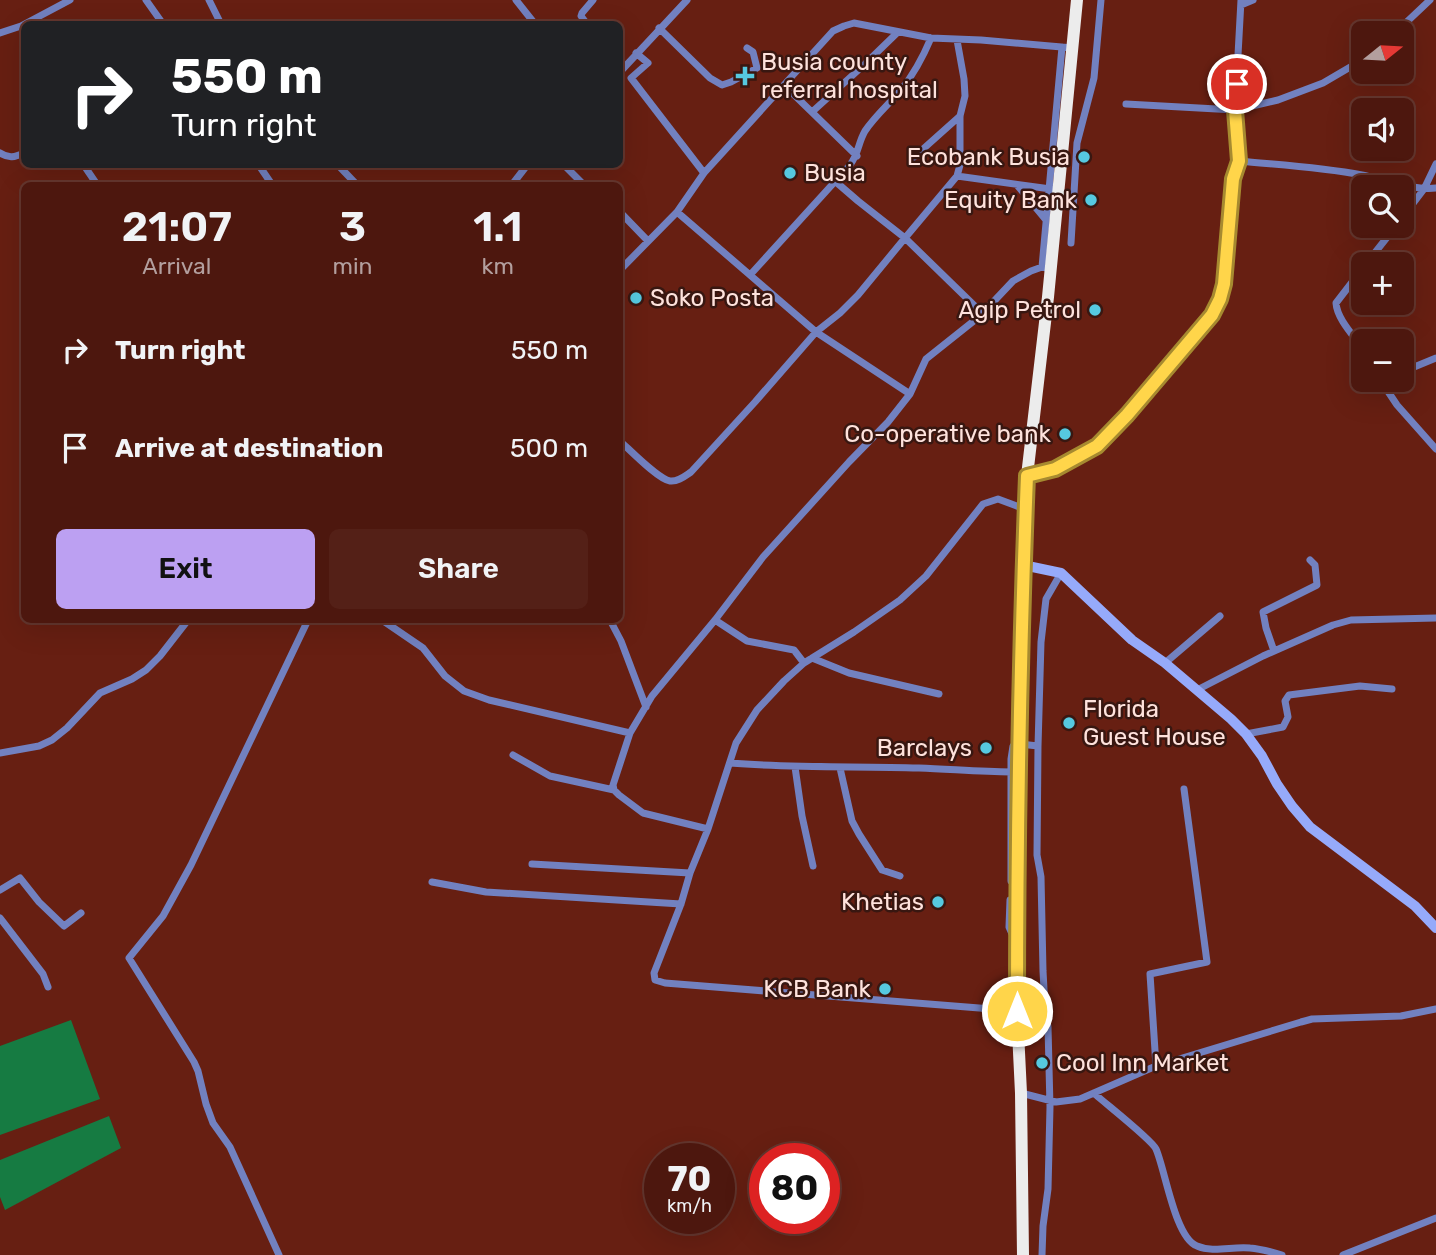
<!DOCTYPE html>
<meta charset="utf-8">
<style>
body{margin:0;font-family:Rubik,sans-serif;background:#542017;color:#f1f3f6;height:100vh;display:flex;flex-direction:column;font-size:26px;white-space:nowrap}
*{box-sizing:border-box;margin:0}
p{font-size:23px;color:#b39f9e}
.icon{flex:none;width:38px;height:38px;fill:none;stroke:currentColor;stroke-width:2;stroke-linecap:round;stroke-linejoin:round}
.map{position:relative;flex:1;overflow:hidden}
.panel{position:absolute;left:21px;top:182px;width:602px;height:441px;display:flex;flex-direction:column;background:#4d170e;border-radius:10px;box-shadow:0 7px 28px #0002,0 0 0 2px #64362e}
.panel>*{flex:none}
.top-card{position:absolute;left:21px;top:21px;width:602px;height:147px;border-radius:10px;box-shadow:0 7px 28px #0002,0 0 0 2px #64362e;background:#202124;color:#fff;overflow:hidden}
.needle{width:46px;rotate:72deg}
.tools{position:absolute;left:1351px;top:21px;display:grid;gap:14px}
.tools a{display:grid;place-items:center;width:63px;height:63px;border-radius:10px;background:#4d170e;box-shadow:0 7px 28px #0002,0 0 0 2px #64362e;font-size:35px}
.speed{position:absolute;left:644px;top:1143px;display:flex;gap:14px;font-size:35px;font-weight:700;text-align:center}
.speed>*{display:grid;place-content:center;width:91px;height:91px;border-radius:50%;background:#4d170e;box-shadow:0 7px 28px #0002,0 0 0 2px #64362e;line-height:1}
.speed small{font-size:18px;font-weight:400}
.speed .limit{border:10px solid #d22;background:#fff;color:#111}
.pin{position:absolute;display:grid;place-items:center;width:60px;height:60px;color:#fff;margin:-30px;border:4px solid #fff;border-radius:50%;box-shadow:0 2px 7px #0007}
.me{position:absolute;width:77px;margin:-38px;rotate:0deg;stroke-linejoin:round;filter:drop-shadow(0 0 5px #0008)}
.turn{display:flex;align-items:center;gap:24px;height:147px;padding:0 35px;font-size:32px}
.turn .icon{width:91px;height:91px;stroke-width:2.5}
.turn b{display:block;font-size:49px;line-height:60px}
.eta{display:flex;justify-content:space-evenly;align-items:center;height:119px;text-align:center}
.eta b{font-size:42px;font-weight:600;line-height:49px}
.button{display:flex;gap:14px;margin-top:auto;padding:14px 35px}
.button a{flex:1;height:80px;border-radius:10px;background:#bca0f2;color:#111;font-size:28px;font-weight:600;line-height:80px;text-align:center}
.button a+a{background:#542017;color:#f1f3f6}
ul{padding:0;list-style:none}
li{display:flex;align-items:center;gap:21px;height:98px;padding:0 35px}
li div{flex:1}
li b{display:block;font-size:26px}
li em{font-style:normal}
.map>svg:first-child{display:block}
</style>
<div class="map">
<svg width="1436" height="1255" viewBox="0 0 1436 1255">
<rect width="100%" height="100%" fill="#671f12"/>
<path fill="#167b42" d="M71,1020L100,1099L0,1135V1046Z
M109,1116L121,1148L5,1210L0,1197V1160Z"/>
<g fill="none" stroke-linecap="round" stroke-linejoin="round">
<path stroke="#7281c0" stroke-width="7" d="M146,0L163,24
M209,0L221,24
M516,0L535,24
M1241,5L1253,0
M587,24L581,16L582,13L593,0
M659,28L710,78L722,85L731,82L757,68L753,52L747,48
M0,33L21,26L70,0
M1395,33L1430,0
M957,40L964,79L965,96L960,116V165L957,176
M636,53L648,63L631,78L704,173
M620,72L687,0
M785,86L857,156
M1126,104L1235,110L1278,100L1323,83L1352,66L1363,57
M812,112L865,64L898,32
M0,153C9,159 15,157 24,153
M913,158L960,116
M1239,161C1280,165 1321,167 1362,175C1383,179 1415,191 1436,188
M83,164L98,186
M258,164L273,186
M337,164L358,186
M563,164L585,186
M1017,185L1046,220
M511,186L528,164
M620,212L648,241
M677,212L816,332L910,394
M1402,218L1424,189L1436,164
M1071,243L1077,143L1094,78L1101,0
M1366,264L1396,226
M1042,267L1062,47
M1363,268L1336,303C1337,319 1354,336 1363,349
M620,270L677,212L704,173L833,31L844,26L854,23L931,38L981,40L1073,48
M750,275L850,165C859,153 858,143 865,131C875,116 890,103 901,90C914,74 923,57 931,38
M982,313L905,238L957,176L1058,190
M1402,372L1436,358
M1384,380L1383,384L1397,405L1436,449
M620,441C630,450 658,479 670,481C678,482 685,476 691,472L755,402L816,332L840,313L858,295L905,238L858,201L836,182
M1027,476L1055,469L1097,446L1127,415L1211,315L1220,299L1224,284L1233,179L1239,161L1235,110L1241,0
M382,620L423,648L445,676L464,691L489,700L630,733
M610,620L621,641L646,707
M715,620L747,641L794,650L804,663
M1274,651L1266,628L1263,612L1317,585L1315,565L1310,560
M812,658L849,673L939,694
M1165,663L1220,616
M1197,690L1263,656L1333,625L1351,620L1436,618
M1246,734L1283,727L1288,717L1285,701L1289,695L1360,686L1392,689
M1038,746L1041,642L1046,599L1061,573
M0,753L39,746L52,740L67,728L100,693L132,679L146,670L160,656L188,620
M513,755L550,776L614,790
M730,763C793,768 856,766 919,768C950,769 980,772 1011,772
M795,767L802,816L813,866
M840,768L852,821L859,834L882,870L900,876
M708,829L643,813L619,795L614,790L613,785L630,733L652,696L715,620L763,557L849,462L888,422L910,394L926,359L980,316L1013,281L1031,271L1042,267L1049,269
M532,864L690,873
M1011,881V759L1013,746L1020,744L1038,746L1037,855L1041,877L1043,971L1045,1008L1048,1027L1050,1107L1048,1189L1043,1226L1042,1255
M432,882L486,892L681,904
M0,890L20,878L39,902L64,926L81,913
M1010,900L1009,927L1013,936
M0,918L43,974L48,987
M1017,1011L665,983L655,980L654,973L681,904L690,873L708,829L736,743L757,710L784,681L804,663L854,632L900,600L926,576L983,504L998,499L1025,509
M1156,1066L1150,974L1207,962L1184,789
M1021,1093L1056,1102L1080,1099L1156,1066L1301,1022L1312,1019L1401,1016L1436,1009
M1096,1095C1106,1104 1152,1140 1156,1149C1165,1169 1175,1238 1197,1246C1213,1253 1233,1246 1250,1248C1261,1249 1272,1252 1282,1255
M279,1255L230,1147L213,1123L206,1104L198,1071L194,1062L129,958L163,916L191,865L308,620
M1343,1255L1436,1218"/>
<path stroke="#96aafa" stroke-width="10" d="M1023,565L1061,573L1132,640L1165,663L1231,719L1246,734L1262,756L1277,784L1292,806L1310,827L1415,906L1436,928"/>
<path stroke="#ececec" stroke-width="12" d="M1023,1255L1021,1093L1017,1011L1016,899L1023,565L1027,476L1048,297L1077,0"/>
</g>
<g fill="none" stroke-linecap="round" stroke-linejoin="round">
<defs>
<path id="route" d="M1017,1011C1017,832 1020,654 1027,476L1055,469L1097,446L1127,415L1212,315L1220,299L1224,284L1233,179L1239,161L1235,110L1237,84"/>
</defs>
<use href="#route" stroke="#a68a30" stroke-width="18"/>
<use href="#route" stroke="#ffd54a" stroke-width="12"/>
</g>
<g fill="#56c9e0" stroke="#381711" stroke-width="2.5">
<path d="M741.5 65.5h7v7h7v7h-7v7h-7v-7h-7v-7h7z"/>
<circle cx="1084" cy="157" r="7"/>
<circle cx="790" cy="173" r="7"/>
<circle cx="1091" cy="200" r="7"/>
<circle cx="636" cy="298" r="7"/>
<circle cx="1095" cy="310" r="7"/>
<circle cx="1065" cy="434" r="7"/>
<circle cx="1069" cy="723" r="7"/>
<circle cx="986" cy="748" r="7"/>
<circle cx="938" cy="902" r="7"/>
<circle cx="885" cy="989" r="7"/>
<circle cx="1042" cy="1063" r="7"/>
</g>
<g text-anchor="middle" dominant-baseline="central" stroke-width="5" stroke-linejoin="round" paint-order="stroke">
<g font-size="24" fill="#fee2dc" stroke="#381711" text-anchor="end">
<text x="761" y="62" text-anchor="start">Busia county<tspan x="761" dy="28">referral hospital</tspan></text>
<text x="1070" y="157">Ecobank Busia</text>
<text x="804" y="173" text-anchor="start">Busia</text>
<text x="1077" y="200">Equity Bank</text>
<text x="650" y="298" text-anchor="start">Soko Posta</text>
<text x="1081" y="310">Agip Petrol</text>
<text x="1051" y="434">Co-operative bank</text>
<text x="1083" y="709" text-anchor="start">Florida<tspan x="1083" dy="28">Guest House</tspan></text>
<text x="972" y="748">Barclays</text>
<text x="924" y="902">Khetias</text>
<text x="871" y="989">KCB Bank</text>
<text x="1056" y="1063" text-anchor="start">Cool Inn Market</text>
</g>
</g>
</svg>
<div class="tools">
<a><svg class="needle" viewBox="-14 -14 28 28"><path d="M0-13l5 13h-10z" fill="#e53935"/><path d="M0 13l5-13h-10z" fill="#b39f9e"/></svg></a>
<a><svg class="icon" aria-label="sound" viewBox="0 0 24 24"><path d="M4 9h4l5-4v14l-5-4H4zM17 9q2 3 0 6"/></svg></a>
<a><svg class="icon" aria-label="search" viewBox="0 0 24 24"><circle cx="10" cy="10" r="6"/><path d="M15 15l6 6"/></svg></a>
<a>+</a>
<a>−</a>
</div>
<div class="speed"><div>70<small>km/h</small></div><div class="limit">80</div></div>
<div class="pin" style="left:1237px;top:84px;background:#d93025"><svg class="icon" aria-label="arrive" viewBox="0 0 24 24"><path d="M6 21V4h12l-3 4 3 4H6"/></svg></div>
<svg class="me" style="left:1017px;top:1011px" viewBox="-20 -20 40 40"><circle r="17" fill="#ffd54a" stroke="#fff" stroke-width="3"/><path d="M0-11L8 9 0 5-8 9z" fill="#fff"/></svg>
<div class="top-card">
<div class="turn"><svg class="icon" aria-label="right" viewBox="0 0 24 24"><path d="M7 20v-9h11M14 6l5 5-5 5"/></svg><div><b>550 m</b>Turn right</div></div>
</div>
<section class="panel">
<div class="eta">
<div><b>21:07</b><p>Arrival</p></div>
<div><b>3</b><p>min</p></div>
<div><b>1.1</b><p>km</p></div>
</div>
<ul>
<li><svg class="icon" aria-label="right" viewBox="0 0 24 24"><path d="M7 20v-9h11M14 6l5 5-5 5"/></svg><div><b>Turn right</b></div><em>550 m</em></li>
<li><svg class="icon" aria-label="arrive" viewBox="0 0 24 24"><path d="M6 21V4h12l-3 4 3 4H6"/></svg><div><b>Arrive at destination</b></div><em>500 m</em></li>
</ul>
<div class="button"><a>Exit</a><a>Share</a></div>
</section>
</div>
